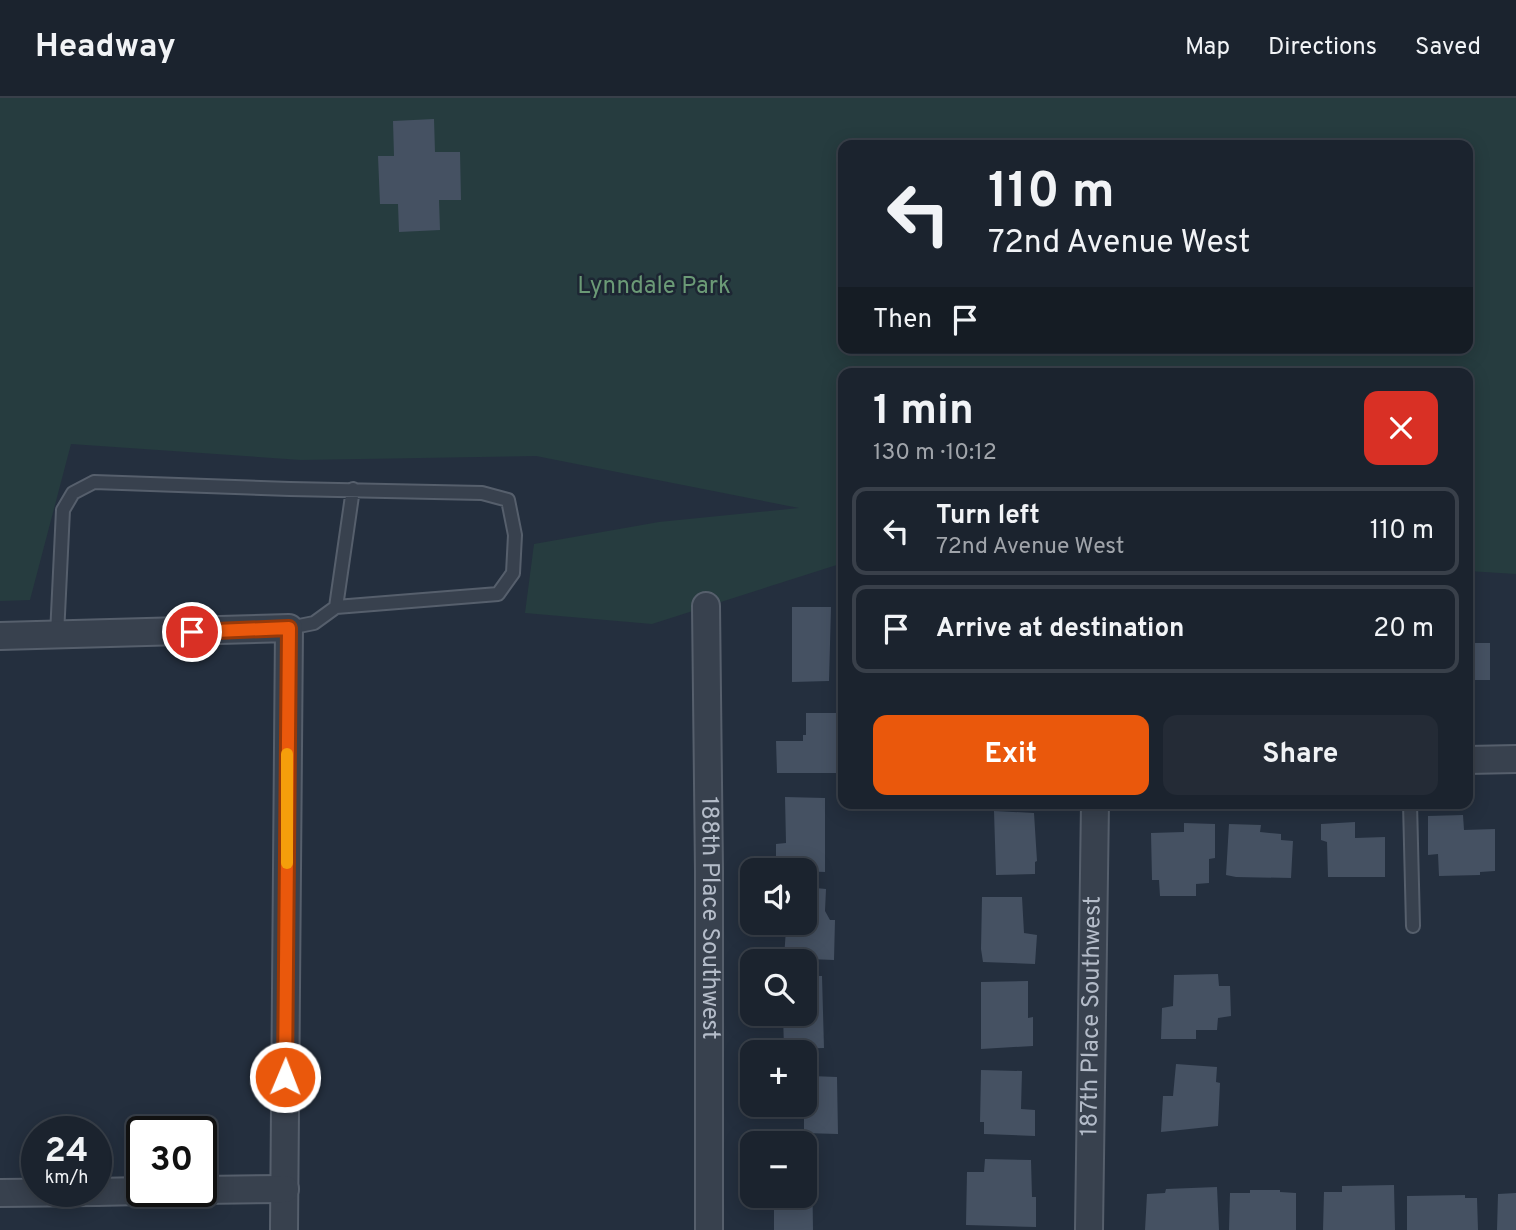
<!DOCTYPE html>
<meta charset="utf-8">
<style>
body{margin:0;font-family:Overpass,sans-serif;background:#242b36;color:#f1f3f6;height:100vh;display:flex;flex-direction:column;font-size:26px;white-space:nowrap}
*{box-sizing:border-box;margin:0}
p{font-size:23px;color:#a0a4aa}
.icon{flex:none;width:38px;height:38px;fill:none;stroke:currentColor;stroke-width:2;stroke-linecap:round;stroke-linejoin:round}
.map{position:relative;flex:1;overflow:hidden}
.drawer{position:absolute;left:838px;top:270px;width:635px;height:441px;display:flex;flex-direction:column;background:#1b232e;border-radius:14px;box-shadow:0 4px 18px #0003,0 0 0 2px #39404a}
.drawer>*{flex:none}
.banner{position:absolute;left:838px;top:42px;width:635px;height:214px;border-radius:14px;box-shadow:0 4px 18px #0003,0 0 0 2px #39404a;background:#1b232e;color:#f1f3f6;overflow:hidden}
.controls{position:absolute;left:740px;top:760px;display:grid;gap:14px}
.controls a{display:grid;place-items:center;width:77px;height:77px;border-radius:14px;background:#1b232e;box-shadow:0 4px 18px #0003,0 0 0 2px #39404a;font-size:35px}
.speed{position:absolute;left:21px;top:1018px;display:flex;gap:14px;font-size:35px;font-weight:700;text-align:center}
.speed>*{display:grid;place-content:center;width:91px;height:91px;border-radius:50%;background:#1b232e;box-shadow:0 4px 18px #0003,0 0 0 2px #39404a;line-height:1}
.speed small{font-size:18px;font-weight:400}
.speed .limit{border:4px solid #111;border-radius:10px;background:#fff;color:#111}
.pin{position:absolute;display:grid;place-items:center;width:60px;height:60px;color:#fff;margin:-30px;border:4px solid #fff;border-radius:50%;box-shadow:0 2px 7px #0007}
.me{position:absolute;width:77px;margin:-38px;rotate:1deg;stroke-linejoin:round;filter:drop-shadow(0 0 5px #0008)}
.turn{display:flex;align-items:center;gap:24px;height:147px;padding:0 35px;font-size:32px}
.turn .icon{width:91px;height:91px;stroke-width:2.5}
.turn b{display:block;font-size:49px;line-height:60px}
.then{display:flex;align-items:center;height:66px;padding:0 35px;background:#0003;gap:14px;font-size:26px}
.round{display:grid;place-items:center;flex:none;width:74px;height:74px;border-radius:14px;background:#242b36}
.headline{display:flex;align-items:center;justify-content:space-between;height:119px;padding:0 35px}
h1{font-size:42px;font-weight:700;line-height:52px}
.cta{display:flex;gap:14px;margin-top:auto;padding:14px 35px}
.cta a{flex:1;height:80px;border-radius:14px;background:#ea580c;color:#fff;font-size:28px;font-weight:700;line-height:80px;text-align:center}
.cta a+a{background:#242b36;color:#f1f3f6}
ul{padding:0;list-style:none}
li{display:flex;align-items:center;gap:21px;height:88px;margin:0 14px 10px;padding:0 21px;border:4px solid #39404a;border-radius:14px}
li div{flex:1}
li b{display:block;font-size:26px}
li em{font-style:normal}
header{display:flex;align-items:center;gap:42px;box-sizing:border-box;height:98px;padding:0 35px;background:#1b232e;border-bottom:2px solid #39404a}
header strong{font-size:33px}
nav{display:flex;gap:38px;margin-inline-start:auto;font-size:24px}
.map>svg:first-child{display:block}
</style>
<header>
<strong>Headway</strong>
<nav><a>Map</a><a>Directions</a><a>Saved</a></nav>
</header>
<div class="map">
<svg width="1516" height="1132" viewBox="0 0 1516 1132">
<rect width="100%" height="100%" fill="#242f3e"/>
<path fill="#263c3f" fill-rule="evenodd" d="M0,0H1516V476L1468,473V275H844L843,465L652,526L525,515L534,446L659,424L799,410L536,358L301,362L71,346L30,502L0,503ZM844,47H1468V250H844Z"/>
<path fill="#455162" d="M434,21L435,54H460L461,102H439L440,132L399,134L398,106H380L378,58H394L393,23Z
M792,509H831L829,583L792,584Z
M1468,545H1490V582H1468Z
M806,615H840L844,675H777L776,643H803V637H806Z
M785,699L825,700V774L776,772V746L786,745Z
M994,713L1034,715L1037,763L1035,764V776L996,777Z
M1463,717L1464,732L1495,731V773L1480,774V777L1439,778L1438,756L1428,757V718Z
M1355,724V740L1385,739V779H1328L1327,744L1321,742V726Z
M1184,725L1215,726V760L1209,761V785L1196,786V798H1160L1159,782H1152L1151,735L1184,734Z
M1229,726L1261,727L1260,734L1281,736V742L1293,743L1291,780L1236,779L1226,777Z
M805,789L826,791L825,813L830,822H835L834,862L784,860L786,831H780L781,824H805Z
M982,799H1022L1024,835L1037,837L1035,866L983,864L981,851Z
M1218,876L1219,888H1230L1231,918L1218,920L1217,932H1196V941H1161L1162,910L1173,908L1174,877Z
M805,878H822L824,950L784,951L783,915H805Z
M1028,883V920L1033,919V948L981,951V884Z
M1176,966L1217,969L1216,984L1220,985L1218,1028L1161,1034L1163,998H1173Z
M805,972H811V978L837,979L838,1036L804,1035V1017H799V1006H805Z
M981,972L1022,973L1021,1011L1035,1012V1038L984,1036V1024H980Z
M985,1061L1031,1062L1032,1099H1036V1129L966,1127L967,1074H984Z
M805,1062H812L813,1132H774V1109L769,1110V1097H805Z
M1394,1087L1395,1132H1323L1324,1094H1342V1088Z
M1217,1089L1219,1132H1145L1147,1096L1165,1095L1166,1091Z
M1250,1092H1280V1094L1296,1095V1132H1229L1230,1095H1250Z
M1516,1095V1132H1497L1498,1096Z
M1465,1097V1100H1477L1478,1132H1407V1098Z"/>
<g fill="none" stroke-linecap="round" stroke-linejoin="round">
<defs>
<path id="lane" d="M336,509L353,391
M57,537L63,412L73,395L94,384L290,391L482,395L508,402L515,437L513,475L498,496L336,509L314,525L289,530
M1410,705L1413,828"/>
<g id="street">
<path id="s1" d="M706,508L709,773V1132"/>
<path d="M0,538L289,530L284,1132"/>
<path d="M1468,662L1516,661"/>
<path d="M201,1092L285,1091"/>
<path d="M96,1094L142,1093"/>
<path d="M0,1095L96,1094"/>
<path id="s2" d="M1089,1132L1095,705"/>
</g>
</defs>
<use href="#lane" stroke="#565f6c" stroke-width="16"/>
<use href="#street" stroke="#565f6c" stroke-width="30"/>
<use href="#lane" stroke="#38414e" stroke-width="12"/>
<use href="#street" stroke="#38414e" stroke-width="26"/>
</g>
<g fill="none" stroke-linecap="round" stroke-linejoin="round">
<defs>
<path id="route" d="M192,534L289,530L285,979"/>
</defs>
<use href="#route" stroke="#983908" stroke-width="18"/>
<use href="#route" stroke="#ea580c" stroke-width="12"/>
<path stroke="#f59e0b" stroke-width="12" d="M287,765V656"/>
</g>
<g text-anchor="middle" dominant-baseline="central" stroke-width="5" stroke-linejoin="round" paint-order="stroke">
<g font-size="24" fill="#6b9a76" stroke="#1d2633">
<text x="654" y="189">Lynndale Park</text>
</g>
<g font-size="24" fill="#b4bcc9" stroke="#1d2633">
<text stroke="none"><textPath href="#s1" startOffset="312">188th Place Southwest</textPath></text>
<text stroke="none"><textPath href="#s2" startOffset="214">187th Place Southwest</textPath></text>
</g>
</g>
</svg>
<div class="controls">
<a><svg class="icon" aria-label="sound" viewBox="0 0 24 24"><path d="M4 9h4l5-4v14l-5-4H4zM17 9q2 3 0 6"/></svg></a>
<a><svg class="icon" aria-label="search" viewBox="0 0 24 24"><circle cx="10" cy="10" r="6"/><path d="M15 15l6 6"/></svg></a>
<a>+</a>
<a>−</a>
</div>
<div class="speed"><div>24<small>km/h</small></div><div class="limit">30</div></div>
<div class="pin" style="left:192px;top:534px;background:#d93025"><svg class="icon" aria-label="arrive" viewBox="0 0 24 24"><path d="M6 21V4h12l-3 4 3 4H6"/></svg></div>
<svg class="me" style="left:285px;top:979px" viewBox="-20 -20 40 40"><circle r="17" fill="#ea580c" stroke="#fff" stroke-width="3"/><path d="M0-11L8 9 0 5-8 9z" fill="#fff"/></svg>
<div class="banner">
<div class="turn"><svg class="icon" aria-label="left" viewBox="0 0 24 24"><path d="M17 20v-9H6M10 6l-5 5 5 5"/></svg><div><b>110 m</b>72nd Avenue West</div></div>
<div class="then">Then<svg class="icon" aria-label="arrive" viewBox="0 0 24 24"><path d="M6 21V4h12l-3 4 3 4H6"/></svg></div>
</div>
<section class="drawer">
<div class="headline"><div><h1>1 min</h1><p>130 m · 10:12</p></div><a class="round" style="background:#d93025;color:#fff"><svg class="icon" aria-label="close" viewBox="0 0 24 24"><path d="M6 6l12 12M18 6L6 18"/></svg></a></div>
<ul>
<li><svg class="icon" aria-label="left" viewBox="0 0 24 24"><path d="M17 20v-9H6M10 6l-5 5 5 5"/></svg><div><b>Turn left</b><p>72nd Avenue West</p></div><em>110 m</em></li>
<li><svg class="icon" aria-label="arrive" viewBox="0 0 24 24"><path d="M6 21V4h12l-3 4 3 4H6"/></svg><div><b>Arrive at destination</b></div><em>20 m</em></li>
</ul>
<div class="cta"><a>Exit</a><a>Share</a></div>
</section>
</div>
